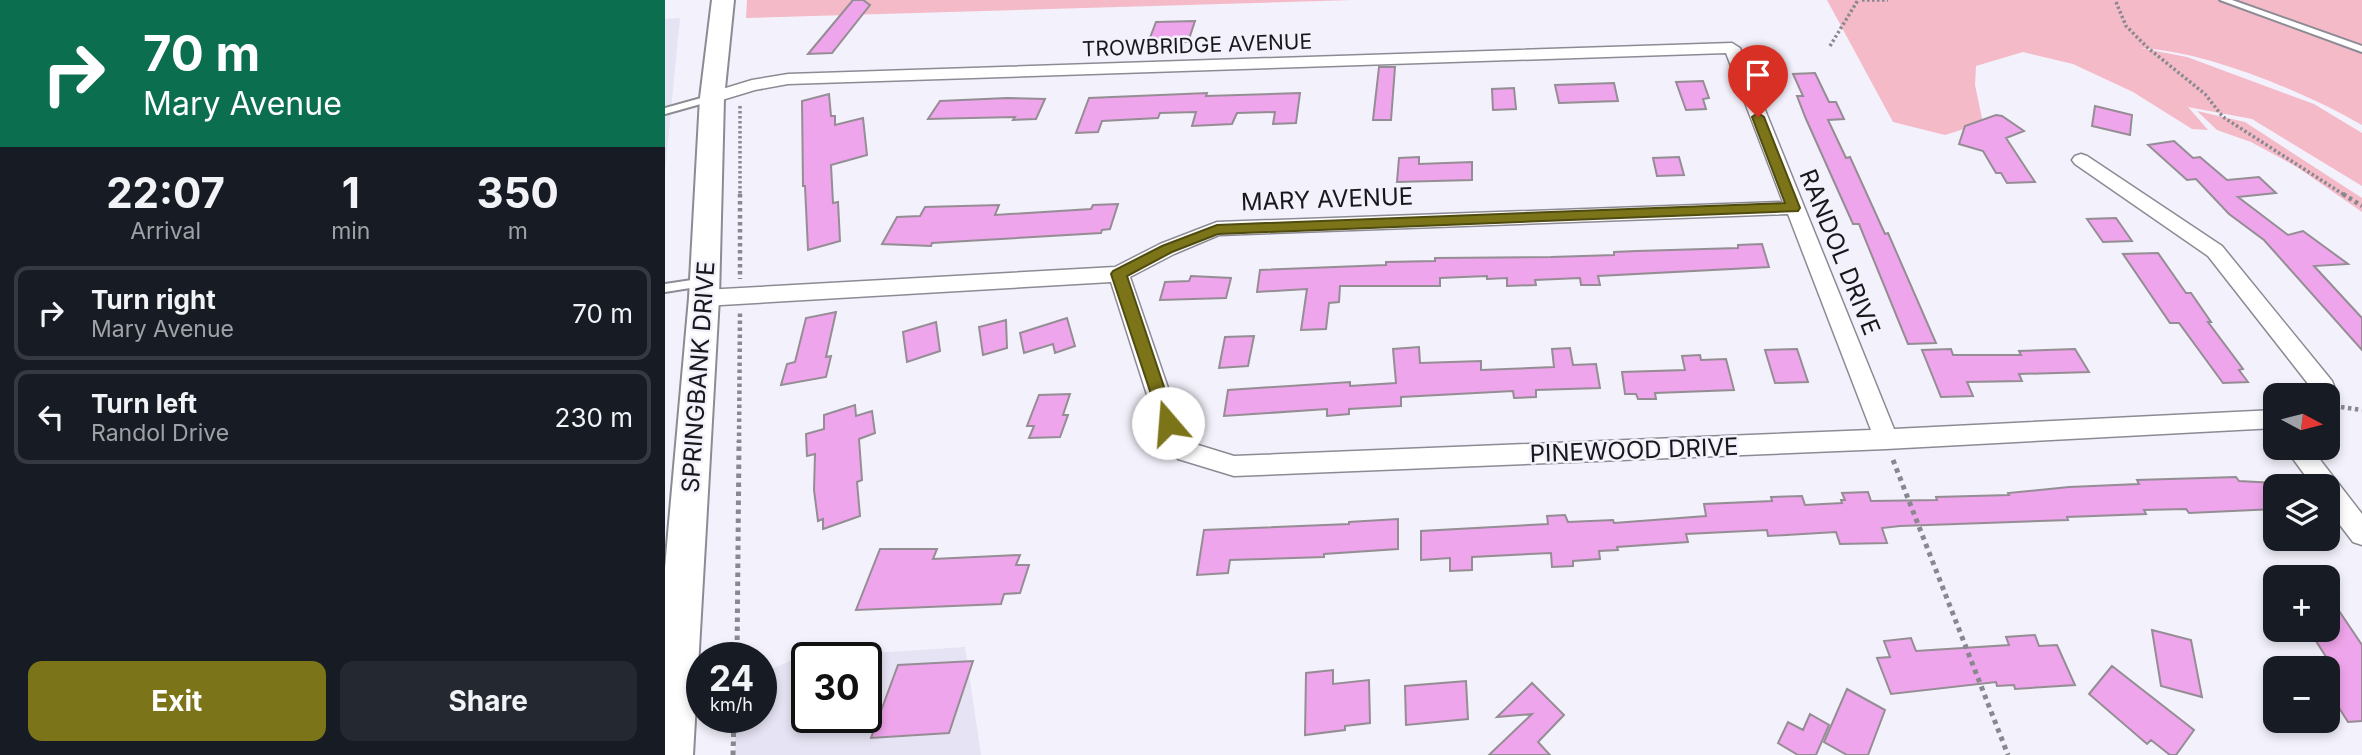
<!DOCTYPE html>
<meta charset="utf-8">
<style>
body{margin:0;font-family:Inter,sans-serif;background:#242831;color:#f1f3f6;height:100vh;display:flex;flex-direction:column;font-size:26px;white-space:nowrap}
*{box-sizing:border-box;margin:0}
p{font-size:23px;color:#9ea1a6}
.icon{flex:none;width:38px;height:38px;fill:none;stroke:currentColor;stroke-width:2;stroke-linecap:round;stroke-linejoin:round}
.map{position:relative;flex:1;overflow:hidden}
.panel{display:flex;flex-direction:column;background:#171b24;width:665px}
.panel>*{flex:none}
.hud{background:#0b6e4f;color:#fff;overflow:hidden}
.needle{width:46px;rotate:97deg}
.controls{position:absolute;left:1598px;top:383px;display:grid;gap:14px}
.controls a{display:grid;place-items:center;width:77px;height:77px;border-radius:14px;background:#171b24;box-shadow:0 4px 10px #0003;font-size:35px}
.speed{position:absolute;left:21px;top:642px;display:flex;gap:14px;font-size:35px;font-weight:700;text-align:center}
.speed>*{display:grid;place-content:center;width:91px;height:91px;border-radius:50%;background:#171b24;box-shadow:0 4px 10px #0003;line-height:1}
.speed small{font-size:18px;font-weight:400}
.speed .limit{border:4px solid #111;border-radius:10px;background:#fff;color:#111}
.pin{position:absolute;display:grid;place-items:center;width:60px;height:60px;color:#fff;margin:-72px -30px;border-radius:50% 50% 50% 0;rotate:-45deg;box-shadow:0 0 7px #0007}
.pin .icon{rotate:45deg}
.me{position:absolute;width:77px;margin:-38px;rotate:342deg;stroke-linejoin:round;filter:drop-shadow(0 0 5px #0008)}
.turn{display:flex;align-items:center;gap:24px;height:147px;padding:0 28px;font-size:32px}
.turn .icon{width:91px;height:91px;stroke-width:2.5}
.turn b{display:block;font-size:49px;line-height:60px}
.eta{display:flex;justify-content:space-evenly;align-items:center;height:119px;text-align:center}
.eta b{font-size:42px;font-weight:700;line-height:49px}
.button{display:flex;gap:14px;margin-top:auto;padding:14px 28px}
.button a{flex:1;height:80px;border-radius:14px;background:#7b7418;color:#fff;font-size:28px;font-weight:700;line-height:80px;text-align:center}
.button a+a{background:#242831;color:#f1f3f6}
ul{padding:0;list-style:none}
li{display:flex;align-items:center;gap:21px;height:94px;margin:0 14px 10px;padding:0 14px;border:4px solid #363941;border-radius:14px}
li div{flex:1}
li b{display:block;font-size:26px}
li em{font-style:normal}
main{display:flex;flex:1;min-height:0}
.map>svg:first-child{display:block}
</style>
<main>
<section class="panel">
<div class="hud">
<div class="turn"><svg class="icon" aria-label="right" viewBox="0 0 24 24"><path d="M7 20v-9h11M14 6l5 5-5 5"/></svg><div><b>70 m</b>Mary Avenue</div></div>
</div>
<div class="eta">
<div><b>22:07</b><p>Arrival</p></div>
<div><b>1</b><p>min</p></div>
<div><b>350</b><p>m</p></div>
</div>
<ul>
<li><svg class="icon" aria-label="right" viewBox="0 0 24 24"><path d="M7 20v-9h11M14 6l5 5-5 5"/></svg><div><b>Turn right</b><p>Mary Avenue</p></div><em>70 m</em></li>
<li><svg class="icon" aria-label="left" viewBox="0 0 24 24"><path d="M17 20v-9H6M10 6l-5 5 5 5"/></svg><div><b>Turn left</b><p>Randol Drive</p></div><em>230 m</em></li>
</ul>
<div class="button"><a>Exit</a><a>Share</a></div>
</section>
<div class="map">
<svg width="1697" height="755" viewBox="0 0 1697 755">
<rect width="100%" height="100%" fill="#f3f1fb"/>
<path fill="#e6e3f4" fill-rule="evenodd" d="M15,18L0,172V19Z
M300,647L316,755H70V718H96V673L133,658ZM142,658H201V718H142Z"/>
<path fill="#f4bac8" d="M82,0H687L81,18Z
M1162,0H1697V125C1640,92 1541,51 1475,48L1522,57L1649,104L1697,133V186L1587,119L1523,107L1543,130L1527,129L1468,92L1408,64L1358,52L1311,66L1310,85L1318,123L1280,135L1228,122Z
M1532,111L1580,122L1697,198V212L1632,167L1586,142L1552,130Z"/>
<path fill="#efa5eb" stroke="#958d94" stroke-width="2" d="M188,0H198L205,5L167,53L143,54Z
M530,21L523,42L483,43L491,22Z
M714,67H730L726,120H708Z
M1150,73L1164,102H1171L1179,119L1163,120L1181,158L1185,157L1220,234L1223,233L1271,343L1243,344L1194,224H1188L1141,119L1132,96H1138L1128,74Z
M1038,81L1044,98L1038,99L1041,109L1021,110L1011,82Z
M949,83L953,101L894,103L890,85Z
M849,88L851,109L828,110L827,89Z
M542,93L541,96L635,93L631,123L608,124L610,112L572,113L567,124L527,126L531,112L495,113L493,118L437,121L433,132L411,133L424,98Z
M164,94L166,116H170V125L198,118L202,155L166,165L168,203L173,202L175,241L143,250L140,186H138L137,101Z
M342,98L380,99L371,119L348,120L350,117L263,119L275,101Z
M1430,106L1467,115L1465,135L1427,126Z
M1331,115L1337,116L1359,131L1341,138L1370,182L1342,183L1336,173H1331L1318,151L1294,144L1300,126Z
M1509,141L1528,158L1535,157L1562,180L1594,177L1611,193L1573,197L1623,235L1638,231L1683,264L1649,266L1697,318V350L1599,240L1564,214L1531,179L1522,180L1483,145Z
M754,157V164L807,162V180L732,182L734,158Z
M1014,157L1019,175L992,176L988,158Z
M453,204L445,229L437,230L436,233L267,243L266,246L217,244L232,217L255,216L260,207L334,205L330,215L426,209L428,205Z
M1451,218L1467,241L1438,242L1422,219Z
M1097,244L1104,267L933,276L935,285H916L915,278L870,280L871,285L842,286V278L822,279V276L775,278V286H675L674,302L664,303L661,329L636,330L642,289L592,292L595,270L721,265V262L770,261V258L886,257L949,255V252L972,251L1073,248V245Z
M1493,253L1521,293H1526L1546,322H1543L1578,369L1574,370L1583,382L1558,383L1514,323H1505L1458,254Z
M526,276L566,278L561,298L495,300L500,282L524,281Z
M171,312L161,357L166,356L161,377L116,385L122,364L130,362L141,318Z
M402,318L410,346L390,353L388,344L359,353L355,333Z
M341,320L342,348L318,355L314,327Z
M271,322L275,351L242,362L238,332Z
M589,336L583,366L554,368L560,337Z
M754,347L755,363L816,361V370L889,367L887,349L905,348L908,365L931,364L935,388L871,390V397L849,398L848,391L736,397V406L684,409V414L662,416V409L559,416L563,390L685,382V386L731,383L728,349Z
M1132,349L1143,382L1110,383L1100,350Z
M1286,349L1288,355H1356L1354,351L1410,349L1424,372L1354,374L1357,381L1302,382L1308,396L1276,397L1257,350Z
M1035,355L1036,360L1061,359L1069,390L990,393L991,399H973L971,394H960L957,372L1020,370L1017,356Z
M405,394L398,415H403L395,437L364,438L369,426H362L374,395Z
M190,405L191,416L207,411L210,433L194,439L197,480L192,482L195,516L158,529V519L153,521L149,490L150,454L142,456L141,434L159,429V415Z
M1571,477L1574,481L1610,483V509L1524,513L1521,509L1479,510L1481,514L1402,517L1403,520L1235,526L1217,528L1222,543L1175,544L1171,532L1103,536L1102,530L1021,534L1023,542L952,547L953,550L934,551L935,559L908,561V566L887,567L886,553L807,557V570L785,571V558L756,560V531L883,524L882,516L900,515L903,522L948,520L949,523L1041,516L1039,504L1107,501L1106,497L1137,496L1140,505L1177,503L1176,500H1180L1177,493L1203,492L1206,501L1272,500L1271,497L1344,495L1343,493L1404,487L1474,484L1472,480Z
M733,519V549L659,554V557L565,560L563,573L532,575L539,530L684,524V522Z
M215,549H272L268,559L355,555L351,565H364L355,593L339,594L336,604L191,610Z
M1662,593L1697,645V721L1683,722L1662,689L1663,660L1644,630H1662Z
M1487,630L1526,640L1537,697L1496,686Z
M1370,635L1374,646L1392,645L1410,685L1350,689L1349,685L1332,686L1331,682L1226,694L1212,658L1225,657L1219,641L1246,638L1251,651L1344,645L1341,637Z
M308,661L284,733L206,738L233,665Z
M1447,666L1529,730L1511,755H1505L1486,740L1482,744L1424,694Z
M668,670V684L704,680L705,723L680,726V730L640,735L641,673Z
M801,681L803,719L741,725L740,686Z
M867,683L899,715L873,742L885,755H824L867,714L832,717Z
M1182,689L1220,710L1203,755H1182L1159,742Z
M1145,714L1164,725L1151,755H1133L1113,743L1123,722L1138,730Z"/>
<g fill="none" stroke-linecap="round" stroke-linejoin="round">
<defs>
<path id="lane" d="M1555,0H1567L1697,46V52Z
M47,95L52,98L50,100L0,114V108Z
M40,278L46,282L44,285L0,292V284Z"/>
<path id="street" d="M1067,43L1075,48L1229,429L1610,410V428L1221,449L569,476L513,459L491,423L446,282L39,306L32,303L28,298L32,293L39,290L450,267L495,244L552,222L1118,202L1061,53L123,84L90,90L47,103L39,98L41,94L87,80L123,74ZM1123,214L1206,430L569,456L530,444L514,420L465,277L509,254L554,235Z
M1416,154L1422,156L1557,246L1667,381L1673,396L1669,402L1662,405V396H1649L1648,390L1543,256L1410,164L1407,160L1410,156Z
M1620,448H1646L1697,514V545L1688,542L1662,508V486H1648Z"/>
<path id="secondary" d="M47,0H69L59,98L54,298L28,755H0V568L24,298L35,98Z"/>
</defs>
<use href="#lane" stroke="#8c8b94" stroke-width="4"/>
<use href="#street" stroke="#8c8b94" stroke-width="3"/>
<use href="#secondary" stroke="#8c8b94" stroke-width="4"/>
<path stroke="#8a888f" stroke-width="3.5" stroke-dasharray="2.5 2.5" stroke-linecap="butt" d="M1197,0H1223
M1451,2L1461,26L1483,48L1540,94L1558,117L1681,196
M1165,46L1193,0
M75,106V196"/>
<path stroke="#8a888f" stroke-width="4.5" stroke-dasharray="3.5 3.5" stroke-linecap="butt" d="M75,194V279
M1678,194L1697,206
M1676,407L1697,410
M74,443L75,312"/>
<path stroke="#8a888f" stroke-width="5" stroke-dasharray="4.5 4.5" stroke-linecap="butt" d="M1228,460L1343,755
M72,658L74,441
M68,755L69,718"/>
<use href="#lane" fill="#fff" fill-rule="evenodd"/>
<use href="#street" fill="#fff" fill-rule="evenodd"/>
<use href="#secondary" fill="#fff" fill-rule="evenodd"/>
</g>
<path fill="#7b7418" stroke="#504b10" stroke-width="2" d="M1093,113L1099,117L1135,208L1133,211L553,234L507,252L462,276L511,423L509,427H497L446,274L448,271L497,246L552,225L1120,203L1087,117Z"/>
<g text-anchor="middle" dominant-baseline="central" stroke-width="5" stroke-linejoin="round" paint-order="stroke">
<g font-size="21" fill="#18171b" stroke="#f3f1fb">
<text transform="translate(532 45) rotate(-2)">TROWBRIDGE AVENUE</text>
</g>
<g font-size="24" fill="#18171b" stroke="#f3f1fb">
<text transform="translate(662 199) rotate(-2)">MARY AVENUE</text>
<text transform="translate(1175 252) rotate(68)">RANDOL DRIVE</text>
<text transform="translate(33 377) rotate(-86)">SPRINGBANK DRIVE</text>
<text transform="translate(969 450) rotate(-2)">PINEWOOD DRIVE</text>
</g>
</g>
</svg>
<div class="controls">
<a><svg class="needle" viewBox="-14 -14 28 28"><path d="M0-13l5 13h-10z" fill="#e53935"/><path d="M0 13l5-13h-10z" fill="#9ea1a6"/></svg></a>
<a><svg class="icon" aria-label="layers" viewBox="0 0 24 24"><path d="M12 4l9 5-9 5-9-5zM3 14l9 5 9-5"/></svg></a>
<a>+</a>
<a>−</a>
</div>
<div class="speed"><div>24<small>km/h</small></div><div class="limit">30</div></div>
<div class="pin" style="left:1093px;top:117px;background:#d93025"><svg class="icon" aria-label="arrive" viewBox="0 0 24 24"><path d="M6 21V4h12l-3 4 3 4H6"/></svg></div>
<svg class="me" style="left:503px;top:423px" viewBox="-20 -20 40 40"><circle r="19" fill="#fff"/><path d="M0-13L10 11 0 6-10 11z" fill="#7b7418"/></svg>
</div>
</main>
